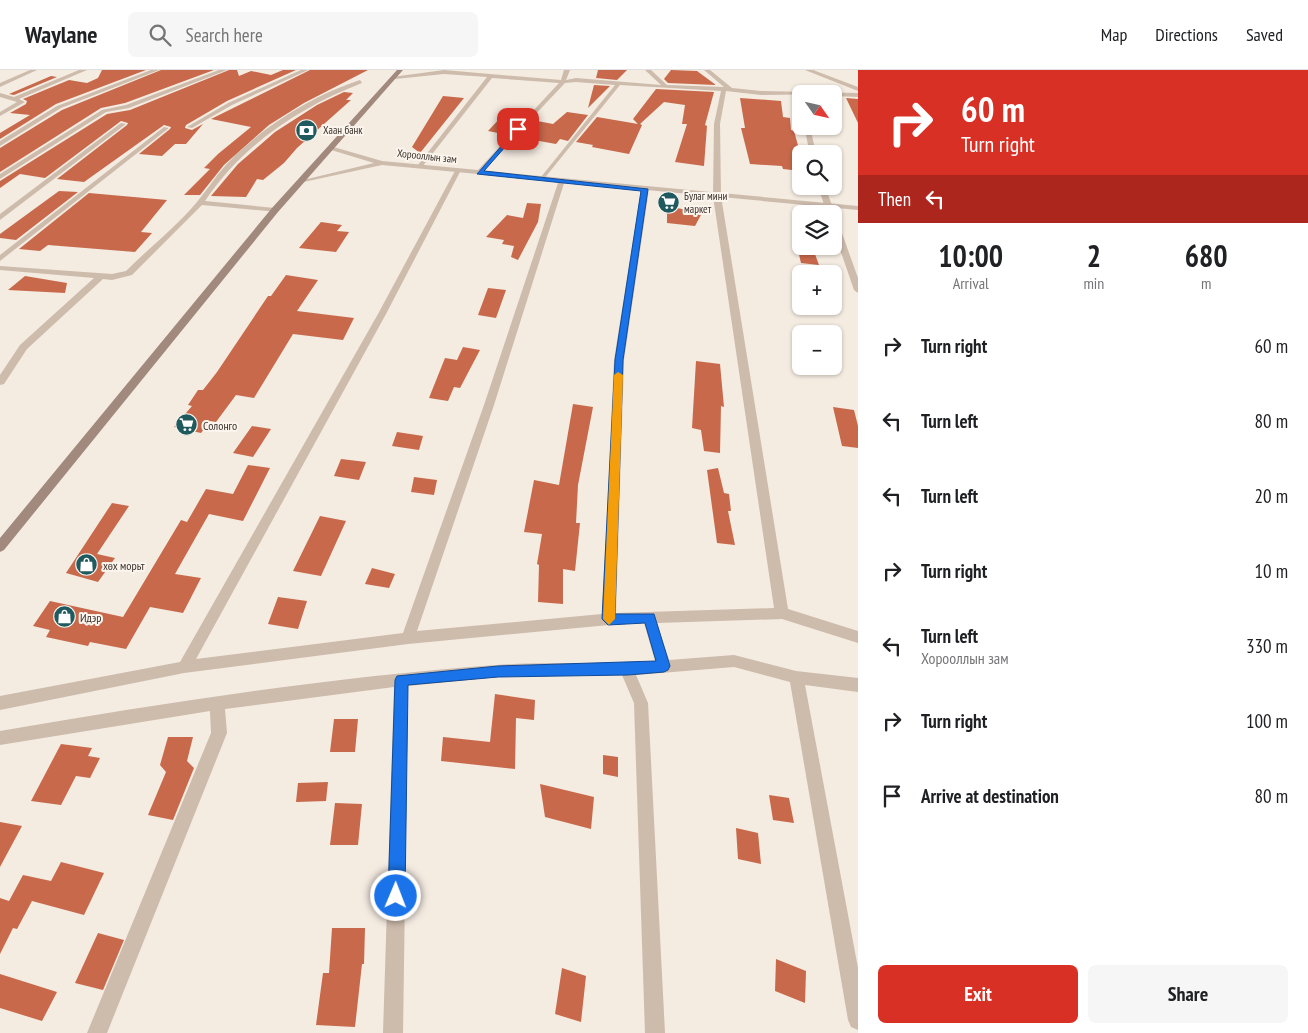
<!DOCTYPE html>
<meta charset="utf-8">
<style>
body{margin:0;font-family:"PT Sans Narrow",sans-serif;background:#f6f6f6;color:#202124;height:100vh;display:flex;flex-direction:column;font-size:19px;white-space:nowrap}
*{box-sizing:border-box;margin:0}
p{font-size:16px;color:#757577}
.icon{flex:none;width:28px;height:28px;fill:none;stroke:currentColor;stroke-width:2;stroke-linecap:round;stroke-linejoin:round}
.map{position:relative;flex:1;overflow:hidden}
.sheet{display:flex;flex-direction:column;background:#fff;width:450px}
.sheet>*{flex:none}
.guide{background:#d93025;color:#fff;overflow:hidden}
.needle{width:32px;rotate:124deg}
.buttons{position:absolute;left:792px;top:15px;display:grid;gap:10px}
.buttons a{display:grid;place-items:center;width:50px;height:50px;border-radius:8px;background:#fff;box-shadow:0 1px 4px #0004;font-size:25px}
.pin{position:absolute;display:grid;place-items:center;width:42px;height:42px;color:#fff;margin:-21px;border-radius:10px;box-shadow:0 2px 8px #0006}
.me{position:absolute;width:55px;margin:-28px;rotate:1deg;stroke-linejoin:round;filter:drop-shadow(0 0 4px #0008)}
.turn{display:flex;align-items:center;gap:18px;height:105px;padding:0 20px;font-size:22px}
.turn .icon{width:65px;height:65px;stroke-width:2.5}
.turn b{display:block;font-size:35px;line-height:42px}
.then{display:flex;align-items:center;height:48px;padding:0 20px;background:#0003;gap:10px;font-size:19px}
.eta{display:flex;justify-content:space-evenly;align-items:center;height:85px;text-align:center}
.eta b{font-size:30px;font-weight:700;line-height:35px}
.primary-button{display:flex;gap:10px;margin-top:auto;padding:10px 20px}
.primary-button a{flex:1;height:58px;border-radius:8px;background:#d93025;color:#fff;font-size:20px;font-weight:700;line-height:58px;text-align:center}
.primary-button a+a{background:#f6f6f6;color:#202124}
ul{padding:0;list-style:none}
li{display:flex;align-items:center;gap:15px;height:75px;padding:0 20px}
li div{flex:1}
li b{display:block;font-size:19px}
li em{font-style:normal}
header{display:flex;align-items:center;gap:30px;box-sizing:border-box;height:70px;padding:0 25px;background:#fff;border-bottom:1px solid #e0e0e0}
header strong{font-size:24px}
nav{display:flex;gap:28px;margin-inline-start:auto;font-size:18px}
.search{width:350px;height:45px;background:#f6f6f6;display:flex;align-items:center;gap:12px;box-sizing:border-box;padding:0 18px;border-radius:8px;color:#757577;font-size:19px}
main{display:flex;flex:1;min-height:0}
.map>svg:first-child{display:block}
</style>
<header>
<strong>Waylane</strong>
<div class="search"><svg class="icon" aria-label="search" viewBox="0 0 24 24"><circle cx="10" cy="10" r="6"/><path d="M15 15l6 6"/></svg>Search here</div>
<nav><a>Map</a><a>Directions</a><a>Saved</a></nav>
</header>
<main>
<div class="map">
<svg width="858" height="963" viewBox="0 0 858 963">
<rect width="100%" height="100%" fill="#f4ebe1"/>
<path fill="#c8694b" d="M102,0H146L56,34L0,69V63L30,45L10,43L26,34L27,31L23,29L69,10L87,13L98,8Z
M161,0H214L125,33L101,38L0,102V78L62,40Z
M229,0H237L239,6L251,1L271,5L283,0H296L227,31L186,55L185,58L192,60L203,54L186,74H175L162,86L139,84L170,59L171,57L164,55L84,112L57,109L127,55L128,53L121,51L45,108L20,104L0,118V111L107,44L130,40Z
M310,0H368L304,33L269,55L224,95L200,125H184L210,99L204,98L218,84L251,57L211,49Z
M598,0H627L617,10L596,8Z
M671,0L697,1L716,15L668,13L664,9Z
M51,6L57,7L14,25L9,24Z
M594,15L610,16L588,38Z
M656,19L714,22L705,55L707,56L704,96L675,92L687,54H682L685,35L664,32L640,54L642,55L629,84L592,77L593,75L576,72L597,47L638,54L633,49Z
M344,22L353,23L346,30H351L297,78L284,93L263,110L257,109L246,127L211,126L238,94L275,62L317,35Z
M443,26L464,28L420,83L412,77Z
M740,28L781,31L783,47L790,48L791,60L794,61L801,86V101L783,99L782,96L750,94L741,58H745Z
M846,28L858,29V53Z
M567,42L588,45L568,71L560,69L556,74L517,67L532,50L553,54Z
M503,45L523,49L508,65L488,61Z
M59,121L78,122L16,170L0,168V164Z
M89,123L167,130L141,162L152,163L135,182L48,175L40,181L19,179Z
M527,133L541,134L538,152L518,190L511,187L514,176L502,174L504,170L486,167L507,145L523,148Z
M667,136L702,143L695,156L667,153Z
M321,152L342,155L337,161L349,162L336,182L299,178Z
M797,176H812L819,195L801,193Z
M286,205L318,210L297,241L354,248L343,270L293,264L254,328L236,325L216,352L210,351L201,363L174,357L192,336L188,335L198,320H203L217,302L268,226H271Z
M25,206L67,213L65,223L8,220Z
M488,218L506,220L496,248L478,245Z
M463,277L480,280L460,318L454,317L448,331L429,328L445,288L457,290Z
M696,291L720,294L724,337L721,336L720,383L704,381L701,360L692,358Z
M573,334L593,337L578,415L576,453H580L575,501L563,499V534L538,532L539,495L537,494L542,464L524,462L534,410L559,415Z
M833,337L854,340L858,356V378L842,376Z
M252,356L271,359L253,387L233,383Z
M397,362L423,366L419,380L392,376Z
M341,389L366,392L359,410L334,406Z
M248,395L270,398L243,451L209,444L175,504L201,508L183,543L150,537L126,579L90,572L88,576L46,567L50,560L33,556L50,531L123,547L181,450L187,452L206,419L233,424Z
M718,398L724,423L729,424L731,441H728L735,475L717,473L707,400Z
M414,407L437,410L434,425L411,422Z
M112,433L129,436L97,484L115,488L98,512L66,503Z
M320,446L346,451L321,506L293,501Z
M372,498L395,504L389,518L365,514Z
M278,527L307,531L298,559L268,554Z
M495,624L535,630L534,650L516,648L515,699L441,691L443,667L490,672Z
M334,649H358L355,682H330Z
M168,667H193L187,691L194,698L173,750L148,745L166,702L160,695Z
M61,674L92,678L88,686L100,688L90,708L76,706L61,735L31,731Z
M603,685L618,687V707L603,704Z
M328,712L326,731L296,732L298,713Z
M540,714L594,727L591,759L545,747Z
M769,725L789,728L794,753L773,750Z
M335,733L362,734L358,775H330Z
M0,752L22,756L0,797Z
M736,758L758,763L761,794L738,789Z
M61,792L104,803L84,845L32,831L17,859L13,858L0,884V828L9,831L23,805L51,811Z
M332,858H365L364,894H362L355,957L316,955L323,903H329Z
M98,863L124,870L103,920L75,913Z
M776,889L806,901L805,933L775,921Z
M562,898L586,906L581,952L555,944Z
M0,904L57,922L42,951L0,938Z"/>
<g fill="none" stroke-linecap="round" stroke-linejoin="round">
<path fill="#cdbbac" fill-rule="evenodd" d="M30,0H37L0,17V13Z
M79,0H87L19,29L25,32L0,46V42L17,32L0,27V23L14,27Z
M151,0H159L61,38L0,76V71L57,36Z
M219,0H227L129,38L106,42L0,109V104L102,40L126,35Z
M301,0H308L232,35L192,58L187,57L228,33Z
M444,0L561,10L564,0H570L566,10L576,8L661,15L645,0H651L667,15L724,17L704,0H710L732,18L761,21L858,23V27L834,26V24L761,25L726,21L720,54L721,126L788,539L858,561V573L782,549L657,553L669,590L734,585L796,601L858,608V622L805,615L858,898V960L851,957L848,950L790,612L734,597L636,605L648,633L665,963H645L634,633L622,605L498,607L408,616L403,963H383L394,617L225,639L227,663L107,963H87L211,663L210,641L0,675V661C164,633 330,607 496,595C549,591 602,595 655,591L644,553L609,555L408,574L184,603L0,640V626L180,592L378,244L456,99L461,100L386,244L196,589L403,563L484,335L559,110L562,108L565,110L494,335L417,561L602,544L614,290L641,119L645,117L649,119L624,290L616,543L774,538L713,126L714,54L721,21L620,15L543,110L540,108L541,107L615,15L576,12L565,13L479,104L476,102L477,101L559,13L492,8L422,97H418V95L487,7L444,4L395,9L392,7Z
M805,0H813L858,17V21Z
M360,10L362,13C300,37 242,75 205,131L275,138H278V142L202,135L132,205L112,210L103,209L27,279L4,314L0,315V305L20,275L94,208L0,200V196L112,204L126,201C149,178 176,157 197,132C207,120 215,107 225,96C260,58 311,26 360,10Z
M121,53L126,54L0,150V144Z
M804,56H810L816,84H810Z
M164,57L169,58L0,191V185Z
M818,116H825L835,144L834,145V144H827Z
M834,150L838,152L858,208V223L854,220L834,162Z"/>
<path fill="#cdbbac" fill-rule="evenodd" d="M330,76L382,91L858,136V140L382,95L299,113V111L374,93L328,79Z"/>
<path fill="#a18a7d" fill-rule="evenodd" d="M397,0H403L278,142L4,480L0,482V468L272,138Z"/>
</g>
<path fill="#1a73e8" stroke="#114b97" d="M518,57L520,60L484,101L648,119L623,290L615,544H654L670,596L668,600L664,602L628,605L498,607L408,615L405,826L402,831L396,834L391,831L388,826L395,610L397,606L498,596L656,591L645,553L608,555L602,549L615,290L641,121L477,104Z"/>
<path fill="#f59e0b" d="M618,302L623,305L615,549L609,555L603,549L614,305Z"/>
<defs>
<symbol id="bank-disc" viewBox="-11 -11 22 22"><circle r="9.5" fill="#1f5a5e" stroke="#fbf5ee"/><path d="M-6-4H6V4H-6ZM0-2.3a2.3 2.3 0 1 0 0 4.6a2.3 2.3 0 1 0 0-4.6Z" fill="#fff"/></symbol>
<symbol id="supermarket-disc" viewBox="-11 -11 22 22"><circle r="9.5" fill="#1f5a5e" stroke="#fbf5ee"/><path d="M-6-5.5h2.5l.6 2H6L4.5 2H-2.5L-4.4-4H-6ZM-1.5 3.2a1.3 1.3 0 1 0 .1 0ZM3 3.2a1.3 1.3 0 1 0 .1 0Z" fill="#fff"/></symbol>
<symbol id="shop-disc" viewBox="-11 -11 22 22"><circle r="9.5" fill="#1f5a5e" stroke="#fbf5ee"/><path d="M-5-2.5h2.3a2.7 3.5 0 0 1 5.4 0H5L5.5 6h-11ZM-1.5-2.5h3a1.5 2.3 0 0 0-3 0Z" fill="#fff"/></symbol>
</defs>
<g fill-rule="evenodd">
<use href="#bank-disc" x="294" y="48" width="25" height="25"/>
<use href="#supermarket-disc" x="656" y="120" width="25" height="25"/>
<use href="#supermarket-disc" x="174" y="342" width="25" height="25"/>
<use href="#shop-disc" x="74" y="482" width="25" height="25"/>
<use href="#shop-disc" x="52" y="534" width="25" height="25"/>
</g>
<g text-anchor="middle" dominant-baseline="central" stroke-width="4" stroke-linejoin="round" paint-order="stroke">
<g font-size="11" fill="#3b302b" stroke="#fbf5ee" text-anchor="start">
<text x="323" y="60">Хаан банк</text>
<text x="684" y="126">Булаг мини<tspan x="684" dy="13">маркет</tspan></text>
</g>
<g font-size="11" fill="#3b302b" stroke="#fbf5ee">
<text transform="translate(427 86) rotate(6)">Хорооллын зам</text>
</g>
<g font-size="12" fill="#3b302b" stroke="#fbf5ee" text-anchor="start">
<text x="203" y="355">Солонго</text>
<text x="103" y="495">хөх морьт</text>
<text x="80" y="547">Идэр</text>
</g>
</g>
</svg>
<div class="buttons">
<a><svg class="needle" viewBox="-14 -14 28 28"><path d="M0-13l5 13h-10z" fill="#e53935"/><path d="M0 13l5-13h-10z" fill="#757577"/></svg></a>
<a><svg class="icon" aria-label="search" viewBox="0 0 24 24"><circle cx="10" cy="10" r="6"/><path d="M15 15l6 6"/></svg></a>
<a><svg class="icon" aria-label="layers" viewBox="0 0 24 24"><path d="M12 4l9 5-9 5-9-5zM3 14l9 5 9-5"/></svg></a>
<a>+</a>
<a>−</a>
</div>
<div class="pin" style="left:518px;top:59px;background:#d93025"><svg class="icon" aria-label="arrive" viewBox="0 0 24 24"><path d="M6 21V4h12l-3 4 3 4H6"/></svg></div>
<svg class="me" style="left:396px;top:826px" viewBox="-20 -20 40 40"><circle r="17" fill="#1a73e8" stroke="#fff" stroke-width="3"/><path d="M0-11L8 9 0 5-8 9z" fill="#fff"/></svg>
</div>
<section class="sheet">
<div class="guide">
<div class="turn"><svg class="icon" aria-label="right" viewBox="0 0 24 24"><path d="M7 20v-9h11M14 6l5 5-5 5"/></svg><div><b>60 m</b>Turn right</div></div>
<div class="then">Then<svg class="icon" aria-label="left" viewBox="0 0 24 24"><path d="M17 20v-9H6M10 6l-5 5 5 5"/></svg></div>
</div>
<div class="eta">
<div><b>10:00</b><p>Arrival</p></div>
<div><b>2</b><p>min</p></div>
<div><b>680</b><p>m</p></div>
</div>
<ul>
<li><svg class="icon" aria-label="right" viewBox="0 0 24 24"><path d="M7 20v-9h11M14 6l5 5-5 5"/></svg><div><b>Turn right</b></div><em>60 m</em></li>
<li><svg class="icon" aria-label="left" viewBox="0 0 24 24"><path d="M17 20v-9H6M10 6l-5 5 5 5"/></svg><div><b>Turn left</b></div><em>80 m</em></li>
<li><svg class="icon" aria-label="left" viewBox="0 0 24 24"><path d="M17 20v-9H6M10 6l-5 5 5 5"/></svg><div><b>Turn left</b></div><em>20 m</em></li>
<li><svg class="icon" aria-label="right" viewBox="0 0 24 24"><path d="M7 20v-9h11M14 6l5 5-5 5"/></svg><div><b>Turn right</b></div><em>10 m</em></li>
<li><svg class="icon" aria-label="left" viewBox="0 0 24 24"><path d="M17 20v-9H6M10 6l-5 5 5 5"/></svg><div><b>Turn left</b><p>Хорооллын зам</p></div><em>330 m</em></li>
<li><svg class="icon" aria-label="right" viewBox="0 0 24 24"><path d="M7 20v-9h11M14 6l5 5-5 5"/></svg><div><b>Turn right</b></div><em>100 m</em></li>
<li><svg class="icon" aria-label="arrive" viewBox="0 0 24 24"><path d="M6 21V4h12l-3 4 3 4H6"/></svg><div><b>Arrive at destination</b></div><em>80 m</em></li>
</ul>
<div class="primary-button"><a>Exit</a><a>Share</a></div>
</section>
</main>
